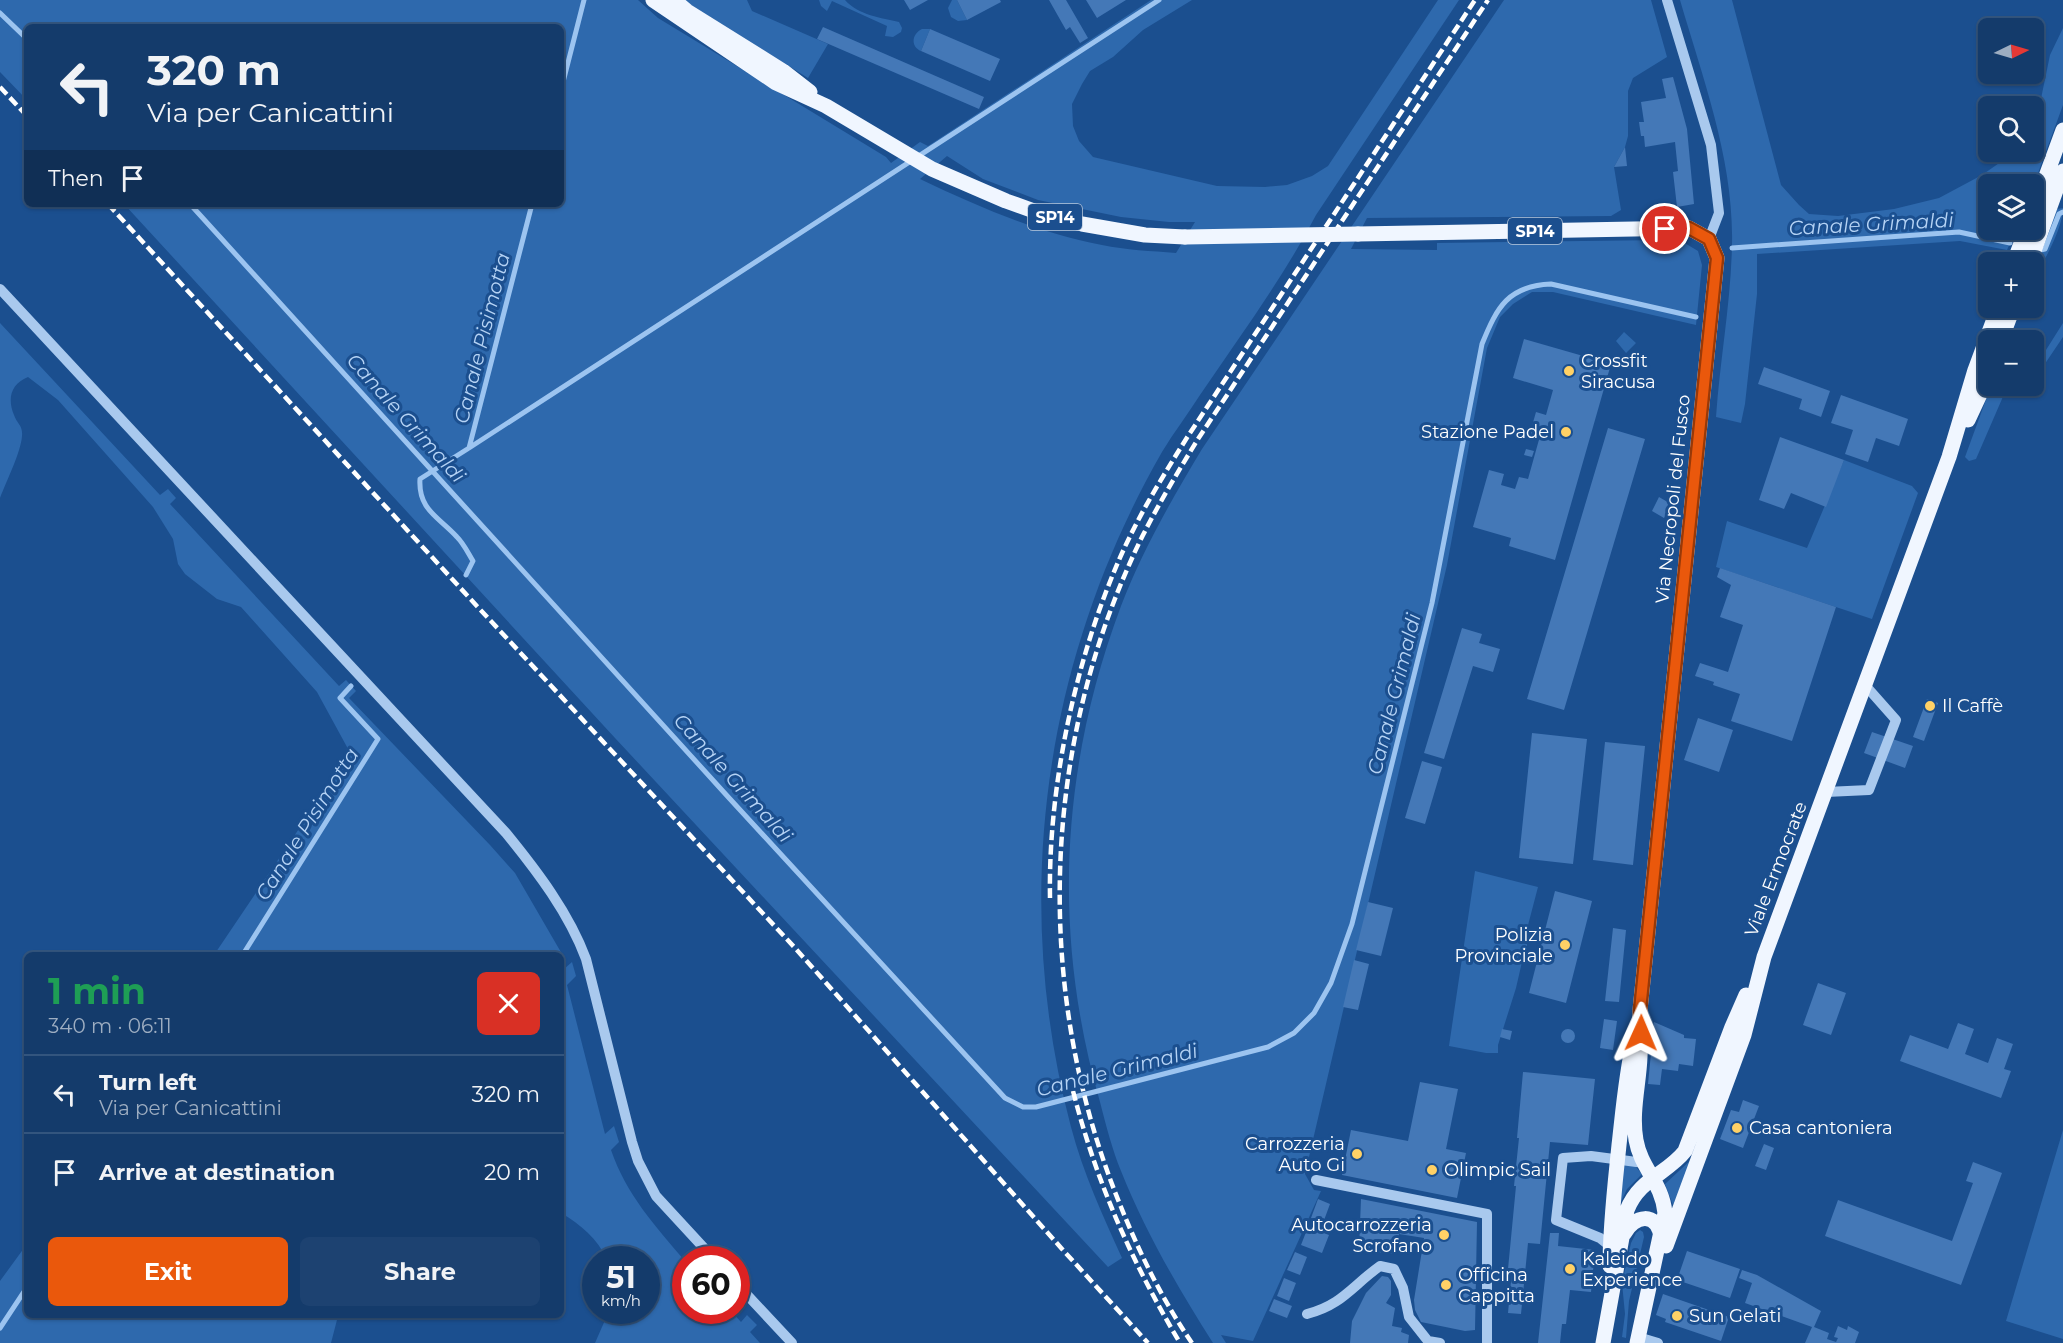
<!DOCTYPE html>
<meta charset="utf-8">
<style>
body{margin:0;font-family:Montserrat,sans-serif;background:#1d4271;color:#f1f3f6;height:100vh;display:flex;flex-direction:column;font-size:22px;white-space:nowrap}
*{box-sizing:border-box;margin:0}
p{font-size:20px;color:#9dadc1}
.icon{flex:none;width:33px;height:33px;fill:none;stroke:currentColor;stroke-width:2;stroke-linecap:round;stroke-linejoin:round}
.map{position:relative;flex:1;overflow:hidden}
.details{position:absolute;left:24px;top:952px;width:540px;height:366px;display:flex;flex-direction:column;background:#143b6b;border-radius:9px;box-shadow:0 2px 4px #0004,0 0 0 2px #33557e}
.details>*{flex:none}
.guide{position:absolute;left:24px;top:24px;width:540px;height:183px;border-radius:9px;box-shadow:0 2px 4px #0004,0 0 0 2px #33557e;background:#143b6b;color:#f1f3f6;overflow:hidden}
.needle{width:39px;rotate:85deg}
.fabs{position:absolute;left:1978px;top:18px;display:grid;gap:12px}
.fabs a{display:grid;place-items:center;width:66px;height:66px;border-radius:9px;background:#143b6b;box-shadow:0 2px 4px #0004,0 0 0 2px #33557e;font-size:30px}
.speed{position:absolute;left:582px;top:1246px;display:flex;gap:12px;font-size:30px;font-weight:700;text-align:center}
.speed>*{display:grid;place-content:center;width:78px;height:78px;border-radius:50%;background:#143b6b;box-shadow:0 2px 4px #0004,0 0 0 2px #33557e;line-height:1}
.speed small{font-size:15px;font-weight:400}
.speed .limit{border:9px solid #d22;background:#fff;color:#111}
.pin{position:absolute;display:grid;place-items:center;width:51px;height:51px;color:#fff;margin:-26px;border:3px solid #fff;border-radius:50%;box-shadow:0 2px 6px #0007}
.me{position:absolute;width:66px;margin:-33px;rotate:1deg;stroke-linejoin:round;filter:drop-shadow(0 0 4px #0008)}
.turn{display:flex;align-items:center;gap:21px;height:126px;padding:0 24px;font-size:27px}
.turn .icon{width:78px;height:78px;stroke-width:2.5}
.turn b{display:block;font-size:42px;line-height:51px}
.then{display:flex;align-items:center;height:57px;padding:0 24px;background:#0003;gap:12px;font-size:22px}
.round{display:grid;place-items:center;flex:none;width:63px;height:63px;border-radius:9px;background:#1d4271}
.head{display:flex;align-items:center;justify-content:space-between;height:102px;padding:0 24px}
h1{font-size:36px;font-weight:700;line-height:45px;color:#1e9e55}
.primary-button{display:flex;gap:12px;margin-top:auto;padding:12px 24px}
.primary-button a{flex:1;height:69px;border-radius:9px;background:#ea580c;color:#fff;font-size:24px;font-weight:700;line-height:69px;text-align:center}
.primary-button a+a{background:#1d4271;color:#f1f3f6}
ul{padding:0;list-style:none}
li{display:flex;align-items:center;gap:18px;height:78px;padding:0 24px;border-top:2px solid #33557e}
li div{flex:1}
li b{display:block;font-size:22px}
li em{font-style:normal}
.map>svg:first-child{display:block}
</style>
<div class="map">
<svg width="2063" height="1343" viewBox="0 0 2063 1343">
<rect width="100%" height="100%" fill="#1b4f8f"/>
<path fill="#2e69ad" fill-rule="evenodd" d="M0,0H638L658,18L886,157L891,163L920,142L928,146L1151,0H1192L1143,30L1113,57L1090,71L1082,84L1072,104L1073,126L1079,141L1093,157L1217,186L1265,187L1287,185L1312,176L1328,166L1438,0H1459L1316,215C1283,278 1240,336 1200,395C1188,414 1174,432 1162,452C1044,658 1010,897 1071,1127C1083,1173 1103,1216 1122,1258L1108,1267L615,738L124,204H561V27H27V100L0,72ZM947,156L983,179L1038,200L1121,217L1169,222H1195L1176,253C1151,251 1126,250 1102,245C1038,233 979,207 920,179Z
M683,0H747L752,11L828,44L808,78Z
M819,0H845C858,15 882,18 899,22L902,28L901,32L893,37L885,36L887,26L832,1L827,11L821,6Z
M952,0H957L967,20L958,21L951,17L948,8Z
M1504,0H1651L1667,57L1633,78L1628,91V136L1625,147L1614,167L1621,210L1611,216L1367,218L1351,249L1437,250V243L1662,240L1683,242L1698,251L1702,265L1696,325L1553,292H1532L1513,304L1500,317L1487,348L1447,565L1305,1174L1314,1190L1321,1191L1253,1341L1221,1335L1226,1343H1213C1178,1288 1145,1231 1121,1171C1112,1149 1106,1125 1100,1102C1052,935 1060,769 1121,606C1142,551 1172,499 1202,449Z
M1680,0H1732L1781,185L1799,205L1809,214L1838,216L1894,209L1939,198L1982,175L2015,152H2034V123L2037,118L2050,55L2063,28V105L2034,184H1989V230H2016L2007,250L1960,241L1757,254V294L1745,404L1741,423L1716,417C1720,359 1731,302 1732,244C1734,161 1703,79 1680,0Z
M922,29H930L921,51C910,46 912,34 922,29Z
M2063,208C2063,226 2046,260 2034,276V268L2057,209Z
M0,323L160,495L168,489L176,498L170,504L339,686L346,680L356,691L349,698L490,845L515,873L562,954L564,969L572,962L576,976L567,985L605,1134L614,1126L619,1142L611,1150C626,1194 655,1226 685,1261L686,1311H731L741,1322L747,1315L757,1325L750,1332L760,1343H595L609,1311H646V1260H607C598,1239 580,1224 561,1213V956L214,955L346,759L347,747L317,692L241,607L217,599L185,574L178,564L173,539L153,507L58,400L28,377C11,384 7,398 14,415C17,424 23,425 22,436C21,452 6,482 0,498Z
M2063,323V337L2034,380V369Z
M1624,332L1636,343L1626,353L1616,341Z
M1991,386H2031L2025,394L2017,395L2005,392L1976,459L1969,461L1965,457Z
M1844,460L1912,486L1918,493L1872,619L1716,567L1727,521L1807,548Z
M1475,871L1538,887L1527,929V961L1522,962L1516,988L1498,1045V1053H1486L1449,1046Z
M2063,1130V1339L2006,1321Z
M1694,1157L1673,1205L1665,1184Z
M1623,1165L1635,1166L1642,1174L1627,1189L1618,1208Z
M1640,1230L1643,1232L1644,1237L1629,1301L1626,1338L1622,1337L1625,1314L1622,1283L1631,1243L1636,1233Z
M27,1244V1316H338L331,1343H0V1281Z"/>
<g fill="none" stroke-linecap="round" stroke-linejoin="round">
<path stroke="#9cc4f0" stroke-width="5" d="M0,13L27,39
M561,90L584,0
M190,204L730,799L1005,1098L1023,1107H1036L1268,1047L1294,1033L1314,1013L1331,983L1352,924L1432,603L1482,344C1497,307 1508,286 1551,284L1696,317
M1732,248L1959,232L2010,243
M2040,250L2045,249L2059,214L2063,212
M469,448L1159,0
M466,575L473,561C468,553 464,544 457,537C439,517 418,510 420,479L469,448L532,204
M242,956L378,739L340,698L351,686
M0,1328L27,1287"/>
</g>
<path fill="#4478b7" d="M904,0H928L910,10Z
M957,0H1000L1001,2L967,20Z
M1049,0H1066L1088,38L1080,43L1070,27L1066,30Z
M1086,0H1126L1097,18Z
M823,27L984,97L979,109L817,39Z
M930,29L1000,59L990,81L921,51Z
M1673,77L1687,129L1694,204L1677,207L1673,172L1678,171L1675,142L1645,147L1644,136H1641L1639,122H1644L1641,102L1666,98L1662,79Z
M1625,147L1627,166L1614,167Z
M2034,296L2046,300L2042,311L2034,308Z
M1524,339L1611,364L1555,560L1509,546L1511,538L1473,527L1489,470L1504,474L1501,485L1515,489L1519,477L1528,479L1540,436L1530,433L1536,412L1546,415L1553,390L1513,378Z
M1764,367L1830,391L1821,417L1799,409L1802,399L1758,384Z
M1841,395L1908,419L1899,446L1876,438L1868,462L1845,454L1853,430L1831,423Z
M1608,428L1645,439L1564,710L1527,699Z
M1780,437L1844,460L1826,507L1791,493L1784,509L1759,500Z
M1526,449L1534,451L1532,457L1524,455Z
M1659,497L1671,504L1664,518L1652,511Z
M1720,568L1836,607L1792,741L1731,721L1740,694L1713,685L1714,682L1695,676L1700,663L1728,672L1743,625L1720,617L1731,585L1717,577Z
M1462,628L1482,634L1479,643L1500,649L1493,672L1473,666L1444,759L1424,753Z
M1927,699L1938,703L1924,741L1913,737Z
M1698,718L1733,730L1719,772L1684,760Z
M1872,732L1913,746L1905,768L1864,753Z
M1532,733L1587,739L1573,864L1519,858Z
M1605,742L1645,746L1633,865L1593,860Z
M1422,761L1442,767L1425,824L1405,818Z
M1555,891L1592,901L1566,1003L1529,993Z
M1368,902L1393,908L1381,956L1356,950Z
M1613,928L1626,930L1619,1002L1605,1001Z
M1354,960L1369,964L1358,1010L1343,1007Z
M1818,983L1846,993L1831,1035L1803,1025Z
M1604,1019L1617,1021L1613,1050L1600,1048Z
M1654,1022L1684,1035V1038L1696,1039L1693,1066L1679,1064L1678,1071L1662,1069L1660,1085L1648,1084Z
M1958,1023L1974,1029L1965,1054L1988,1063L1997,1038L2013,1044L2004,1069L2011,1071L2001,1098L1900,1061L1910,1035L1948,1049Z
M1561 1036a7 7 0 1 1 14 0a7 7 0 1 1-14 0Z
M1502,1029L1512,1031L1510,1040L1500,1037Z
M1523,1072L1595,1079L1588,1145L1550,1142L1540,1244L1528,1243L1521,1314L1508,1313L1512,1270L1508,1269L1516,1186H1514L1519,1138H1517Z
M1420,1082L1458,1089L1446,1149L1466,1153L1457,1198L1342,1175L1351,1130L1408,1141Z
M1743,1100L1759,1106L1743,1148L1720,1139L1731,1110L1739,1112Z
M1764,1144L1774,1148L1766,1170L1755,1166Z
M1973,1162L2002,1173L1961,1285L1825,1236L1838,1200L1952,1241L1973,1183L1966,1181Z
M1318,1199L1330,1204L1323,1223L1311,1218Z
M1361,1199L1477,1222L1475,1330L1465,1331L1421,1322L1415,1310L1414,1300L1424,1238L1399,1234L1395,1254L1359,1250Z
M1308,1227L1329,1235L1322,1253L1301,1245Z
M1550,1233H1559L1558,1246L1595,1250L1591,1292L1570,1290L1566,1324H1562L1560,1343H1538Z
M1687,1251L1740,1269L1730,1298L1677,1280Z
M1295,1252L1307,1257L1300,1275L1287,1270Z
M1742,1270L1757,1275L1821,1311L1814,1327L1829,1333L1827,1339L1836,1342L1838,1338L1834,1337L1838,1326L1847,1330L1848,1326L1859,1332L1855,1343H1805L1812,1327L1745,1303L1752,1283L1739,1278Z
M1382,1276L1388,1277L1391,1281V1295L1386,1303L1395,1308L1392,1326L1402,1328L1401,1332L1409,1335L1408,1343H1350L1352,1321L1366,1293Z
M1284,1278L1296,1283L1289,1301L1277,1296Z
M1663,1294L1729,1317L1721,1341L1665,1322L1666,1319L1656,1315Z
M1274,1299L1292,1306L1287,1318L1269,1311Z"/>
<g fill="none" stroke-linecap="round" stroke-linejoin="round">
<path stroke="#a9c9ee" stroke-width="10" d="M1667,0L1711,145L1719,213L1709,239
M0,289L506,833C537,871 569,913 586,959L632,1142L638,1161L656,1196L715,1260
M1826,792L1869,790L1896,720L1865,685
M1316,1180L1487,1214V1343
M1610,1246L1600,1238L1556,1220L1563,1158L1591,1156L1644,1163
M736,1283L792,1343
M1307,1314C1342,1305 1352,1286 1380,1266L1394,1269L1403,1288L1409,1317L1428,1341L1440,1343
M1638,1337L1658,1343"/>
<path stroke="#f0f6ff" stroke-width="15" d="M653,0L776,83L826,106L932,169L1006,201L1045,215L1082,224L1145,235L1185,237
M674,0L687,11L783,71L810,92
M2034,209L2063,130
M1358,234L1689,228L1709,239L1717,258L1640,1010C1640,1026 1641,1041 1640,1057C1639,1084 1631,1113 1636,1140C1641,1169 1662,1182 1665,1213L1637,1343
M2014,262L2026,230
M2030,262L2063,171
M2001,340L2013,308
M1968,420L1989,375
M1624,1234C1634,1215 1657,1211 1661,1237
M1666,1246L1744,1035L1764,957L1949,457L1975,370L1998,308
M1610,1266C1610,1225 1615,1185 1619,1145C1623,1110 1626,1074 1634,1039
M1603,1343L1627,1210C1639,1179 1667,1174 1685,1151L1732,1027L1746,995"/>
<path stroke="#fff" stroke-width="4.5" stroke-dasharray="10 4.5" stroke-linecap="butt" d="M0,87L27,116
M108,204L475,604L796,949L1062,1249L1148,1343
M1050,898C1048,788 1075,661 1119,560C1138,516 1163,476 1188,436L1475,0
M1073,1091C1097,1184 1131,1260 1180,1343
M1192,1343C1163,1301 1140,1254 1121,1207C1037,1003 1039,768 1129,565C1148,521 1173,480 1198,439L1488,0"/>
<path stroke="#f0f6ff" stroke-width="15" d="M1185,237L1358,234"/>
</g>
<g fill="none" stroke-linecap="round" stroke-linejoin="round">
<defs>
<path id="route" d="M1641,1033L1640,1010L1717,258L1709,239L1689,228L1665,229"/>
</defs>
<use href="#route" stroke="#983908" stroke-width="15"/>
<use href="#route" stroke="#ea580c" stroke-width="10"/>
</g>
<g fill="#ffd166" stroke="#1b4f8f" stroke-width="2">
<circle cx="1569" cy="371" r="6"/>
<circle cx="1566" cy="432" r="6"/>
<circle cx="1930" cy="706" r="6"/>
<circle cx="1565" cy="945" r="6"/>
<circle cx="1737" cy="1128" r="6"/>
<circle cx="1357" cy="1154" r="6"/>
<circle cx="1432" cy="1170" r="6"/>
<circle cx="1444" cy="1235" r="6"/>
<circle cx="1570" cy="1269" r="6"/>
<circle cx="1446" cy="1285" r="6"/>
<circle cx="1677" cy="1316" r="6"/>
</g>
<g text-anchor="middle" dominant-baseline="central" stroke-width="6" stroke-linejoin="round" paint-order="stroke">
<g fill="#1b4f8f" stroke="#bbcadd" stroke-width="1.5">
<rect x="1028" y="204" width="54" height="26" rx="4.5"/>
<rect x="1508" y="218" width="54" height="26" rx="4.5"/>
</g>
<g font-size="16" font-weight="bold" fill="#fff">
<text x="1055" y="217">SP14</text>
<text x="1535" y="231">SP14</text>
</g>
<g font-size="18" fill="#fff" stroke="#1b4f8f" text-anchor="start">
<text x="1581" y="361">Crossfit<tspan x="1581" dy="21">Siracusa</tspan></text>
<text x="1554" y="432" text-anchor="end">Stazione Padel</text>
<text x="1942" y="706">Il Caffè</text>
<text x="1553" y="935" text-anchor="end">Polizia<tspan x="1553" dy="21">Provinciale</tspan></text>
<text x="1749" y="1128">Casa cantoniera</text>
<text x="1345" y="1144" text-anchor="end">Carrozzeria<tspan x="1345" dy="21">Auto Gi</tspan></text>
<text x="1444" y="1170">Olimpic Sail</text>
<text x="1432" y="1225" text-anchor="end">Autocarrozzeria<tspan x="1432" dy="21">Scrofano</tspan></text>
<text x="1582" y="1259">Kaleido<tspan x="1582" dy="21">Experience</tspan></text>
<text x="1458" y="1275">Officina<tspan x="1458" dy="21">Cappitta</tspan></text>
<text x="1689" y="1316">Sun Gelati</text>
</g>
<g font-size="18" fill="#fff" stroke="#1b4f8f">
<text transform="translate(1673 499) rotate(-84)">Via Necropoli del Fusco</text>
<text transform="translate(1776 869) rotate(-69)">Viale Ermocrate</text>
</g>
<g font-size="20" font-style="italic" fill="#b5d3f5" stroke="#1b4f8f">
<text transform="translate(1871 224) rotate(-3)">Canale Grimaldi</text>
<text transform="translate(482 338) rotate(-76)">Canale Pisimotta</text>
<text transform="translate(406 418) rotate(48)">Canale Grimaldi</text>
<text transform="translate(1394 694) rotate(-76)">Canale Grimaldi</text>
<text transform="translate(733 778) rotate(48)">Canale Grimaldi</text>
<text transform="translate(307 824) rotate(-58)">Canale Pisimotta</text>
<text transform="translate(1117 1070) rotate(-14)">Canale Grimaldi</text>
</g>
</g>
</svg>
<div class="fabs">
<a><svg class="needle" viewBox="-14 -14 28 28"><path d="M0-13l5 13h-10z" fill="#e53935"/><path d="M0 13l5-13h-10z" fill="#9dadc1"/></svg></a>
<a><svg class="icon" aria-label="search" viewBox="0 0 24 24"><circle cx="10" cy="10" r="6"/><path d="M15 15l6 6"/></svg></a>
<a><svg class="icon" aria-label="layers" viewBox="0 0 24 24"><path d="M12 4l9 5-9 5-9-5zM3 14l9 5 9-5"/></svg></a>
<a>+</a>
<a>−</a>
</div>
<div class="speed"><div>51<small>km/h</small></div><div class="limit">60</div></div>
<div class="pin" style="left:1665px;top:229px;background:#d93025"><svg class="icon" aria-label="arrive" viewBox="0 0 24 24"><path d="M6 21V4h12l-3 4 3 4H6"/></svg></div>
<svg class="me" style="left:1641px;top:1033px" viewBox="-20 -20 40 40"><path d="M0-17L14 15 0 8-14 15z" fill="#ea580c" stroke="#fff" stroke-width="4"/></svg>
<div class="guide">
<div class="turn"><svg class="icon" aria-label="left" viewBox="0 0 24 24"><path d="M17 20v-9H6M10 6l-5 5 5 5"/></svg><div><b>320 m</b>Via per Canicattini</div></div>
<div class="then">Then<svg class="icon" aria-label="arrive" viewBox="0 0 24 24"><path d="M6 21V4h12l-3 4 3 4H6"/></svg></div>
</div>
<section class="details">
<div class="head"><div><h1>1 min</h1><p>340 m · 06:11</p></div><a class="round" style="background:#d93025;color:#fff"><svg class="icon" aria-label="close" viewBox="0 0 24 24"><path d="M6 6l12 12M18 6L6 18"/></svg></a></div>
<ul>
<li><svg class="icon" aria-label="left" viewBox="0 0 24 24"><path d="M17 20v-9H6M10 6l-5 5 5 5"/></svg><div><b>Turn left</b><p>Via per Canicattini</p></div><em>320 m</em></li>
<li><svg class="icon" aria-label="arrive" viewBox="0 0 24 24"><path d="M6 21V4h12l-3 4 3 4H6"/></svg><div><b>Arrive at destination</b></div><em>20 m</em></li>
</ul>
<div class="primary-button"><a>Exit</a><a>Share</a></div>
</section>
</div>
